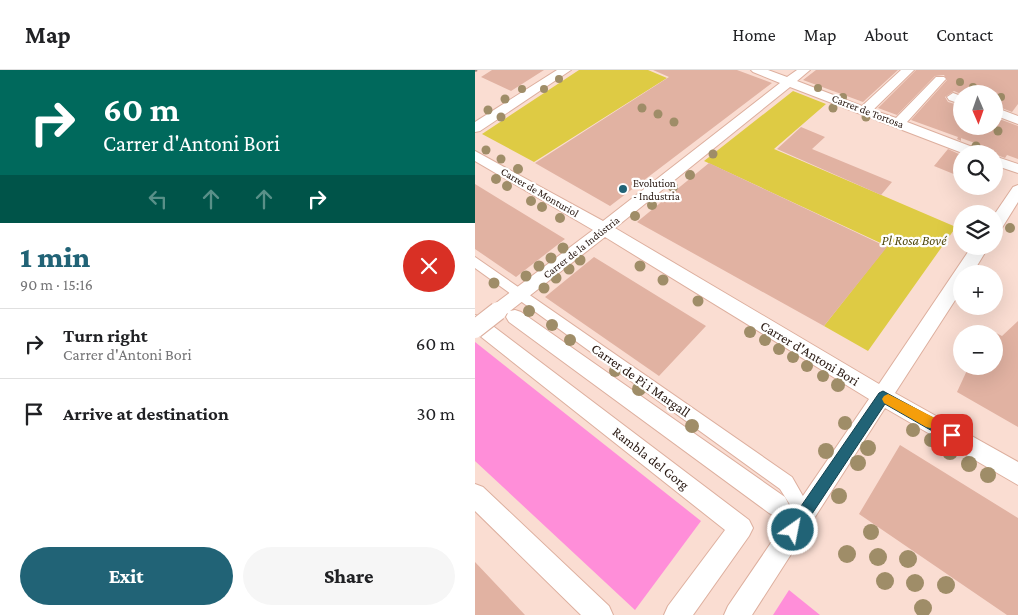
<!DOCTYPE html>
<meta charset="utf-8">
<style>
body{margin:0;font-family:"Crimson Pro",serif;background:#f6f6f6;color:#202124;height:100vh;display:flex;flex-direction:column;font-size:19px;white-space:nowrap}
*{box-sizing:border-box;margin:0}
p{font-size:16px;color:#757577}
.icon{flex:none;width:28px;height:28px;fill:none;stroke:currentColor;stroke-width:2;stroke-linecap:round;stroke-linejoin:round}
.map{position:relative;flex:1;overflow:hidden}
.details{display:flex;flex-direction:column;background:#fff;width:475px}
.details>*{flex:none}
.top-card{background:#00695c;color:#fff;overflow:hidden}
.needle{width:32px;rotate:178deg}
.controls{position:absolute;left:478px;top:15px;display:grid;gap:10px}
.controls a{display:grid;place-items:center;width:50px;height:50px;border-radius:50%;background:#fff;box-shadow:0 5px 20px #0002;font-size:25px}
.pin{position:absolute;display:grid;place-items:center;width:42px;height:42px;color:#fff;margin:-21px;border-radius:10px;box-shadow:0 2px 8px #0006}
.me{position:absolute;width:55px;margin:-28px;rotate:33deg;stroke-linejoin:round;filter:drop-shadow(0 0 4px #0008)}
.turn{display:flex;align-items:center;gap:18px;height:105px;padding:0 20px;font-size:22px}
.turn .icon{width:65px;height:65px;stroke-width:2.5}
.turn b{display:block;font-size:35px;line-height:42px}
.lanes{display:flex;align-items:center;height:48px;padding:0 20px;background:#0003;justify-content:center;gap:25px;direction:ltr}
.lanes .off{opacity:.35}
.round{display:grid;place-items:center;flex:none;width:52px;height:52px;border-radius:26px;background:#f6f6f6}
.overview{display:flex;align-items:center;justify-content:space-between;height:85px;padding:0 20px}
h1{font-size:30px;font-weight:800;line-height:38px;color:#216376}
.button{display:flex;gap:10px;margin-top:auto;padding:10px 20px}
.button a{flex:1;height:58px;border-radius:30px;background:#216376;color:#fff;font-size:20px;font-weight:800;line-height:58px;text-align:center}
.button a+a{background:#f6f6f6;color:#202124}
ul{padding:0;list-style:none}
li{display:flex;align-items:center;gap:15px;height:70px;padding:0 20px;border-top:1px solid #e0e0e0}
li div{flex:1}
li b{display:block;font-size:19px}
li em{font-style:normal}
header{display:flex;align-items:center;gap:30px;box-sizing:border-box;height:70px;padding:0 25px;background:#fff;border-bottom:1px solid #e0e0e0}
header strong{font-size:24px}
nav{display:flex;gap:28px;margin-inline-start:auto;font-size:18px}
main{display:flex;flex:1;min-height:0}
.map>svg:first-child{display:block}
</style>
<header>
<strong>Map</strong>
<nav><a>Home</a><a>Map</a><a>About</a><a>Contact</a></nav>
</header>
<main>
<section class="details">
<div class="top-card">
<div class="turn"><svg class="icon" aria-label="right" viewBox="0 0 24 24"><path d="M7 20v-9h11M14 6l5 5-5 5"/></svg><div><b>60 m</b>Carrer d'Antoni Bori</div></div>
<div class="lanes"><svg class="icon off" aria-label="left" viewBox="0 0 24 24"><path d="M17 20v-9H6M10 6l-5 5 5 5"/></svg><svg class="icon off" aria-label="ahead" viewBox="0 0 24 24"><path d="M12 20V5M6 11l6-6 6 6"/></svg><svg class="icon off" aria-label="ahead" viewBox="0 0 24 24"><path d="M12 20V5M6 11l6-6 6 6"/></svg><svg class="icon" aria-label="right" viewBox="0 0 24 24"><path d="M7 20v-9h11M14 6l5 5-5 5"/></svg></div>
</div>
<div class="overview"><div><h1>1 min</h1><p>90 m · 15:16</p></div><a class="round" style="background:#d93025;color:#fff"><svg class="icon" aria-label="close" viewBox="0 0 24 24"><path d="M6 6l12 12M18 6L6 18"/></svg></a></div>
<ul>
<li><svg class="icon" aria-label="right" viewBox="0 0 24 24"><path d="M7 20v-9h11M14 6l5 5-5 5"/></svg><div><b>Turn right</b><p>Carrer d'Antoni Bori</p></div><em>60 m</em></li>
<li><svg class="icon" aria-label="arrive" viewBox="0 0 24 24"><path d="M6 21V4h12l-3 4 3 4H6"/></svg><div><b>Arrive at destination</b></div><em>30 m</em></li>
</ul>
<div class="button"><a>Exit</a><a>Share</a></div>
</section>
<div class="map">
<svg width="543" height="545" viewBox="0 0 543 545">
<rect width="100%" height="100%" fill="#faddd2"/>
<path fill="#decb44" d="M104,0H173L192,8L59,92L7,64Z
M318,21L351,34L299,79L481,157L393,281L349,256L412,176L229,91Z"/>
<path fill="#ff8ed9" d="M0,272L226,451L160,540L0,391Z
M314,520L345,545H298Z"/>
<path fill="#e1b2a2" d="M17,0H69L36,21L6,7Z
M178,0H262L297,13L135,136L60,93L194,7Z
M341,0H423L388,32L328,10Z
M441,0H543V34L537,42L519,35V24H486L479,21L470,27L473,32L486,36V56H519V47L543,56V89L532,85L530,88L519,84V80L486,68V71L482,69L483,67L436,50L472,10L469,5L460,6L422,45L403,38Z
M326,57L350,67L337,79L417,112L406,125L302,79Z
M473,79L486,85V107L459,96Z
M234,93L412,177L349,256L162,152Z
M0,114L67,155L90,169L41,207L0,179Z
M119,187L231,256L184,306L70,227Z
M543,251V357L482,322L494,296H519V262L527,266Z
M425,375L543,448V545H532L384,444Z
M0,492L50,545H0Z"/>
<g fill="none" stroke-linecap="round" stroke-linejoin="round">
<defs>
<path id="pedestrian" d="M0,187L317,407L333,435L331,441L325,443L319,441L305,419L0,198Z"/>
<path id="minor" d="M82,0H96L5,61L0,62V52Z
M276,0H293L312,7L322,0H335L322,11L387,36L426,0H439L398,40L421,48L461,7H469L471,9L469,11L432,52L508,81L510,84H490L315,17L140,158L404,314L497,176H514L497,204H486V221L420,323L543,392V415L410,338L277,545H249L253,536L394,329L130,167L35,241L40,240L46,242L310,427L314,435L310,443L302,447L294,443L34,252L31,247L33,243L23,248L17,246L14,241L17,236L118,160L0,91V81L128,151L305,13L278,2Z
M478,23L486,26V34L474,30L472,27Z
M519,37L543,46V54L519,45Z
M519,86L543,94V103L519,95Z
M543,115V132L525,161L519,162V145L538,117Z
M0,245L6,247L274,450L278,458L274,466L218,545H189L193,536L250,460L0,262Z
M0,414L8,417L134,536L138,545H106L0,441Z"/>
</defs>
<use href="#pedestrian" stroke="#ddaf9e" stroke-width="2"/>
<use href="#minor" stroke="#ddaf9e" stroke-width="2"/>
<use href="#pedestrian" fill="#fff" fill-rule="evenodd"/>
<use href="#minor" fill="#fff" fill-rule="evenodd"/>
<path stroke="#9a837a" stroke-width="2.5" stroke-dasharray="6 6" stroke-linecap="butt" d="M0,1L2,0"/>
<defs>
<path id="minor-bridge" d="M0,259L23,241"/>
</defs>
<use href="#minor-bridge" stroke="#ddaf9e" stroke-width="20" stroke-linecap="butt"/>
<use href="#minor-bridge" stroke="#fff" stroke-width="18"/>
</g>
<g fill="#9f8d68">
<circle cx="84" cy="9" r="4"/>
<circle cx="485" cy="12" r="4"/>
<circle cx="498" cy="17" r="4"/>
<circle cx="343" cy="18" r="4"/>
<circle cx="47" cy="19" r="4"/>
<circle cx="69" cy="19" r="4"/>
<circle cx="368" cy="27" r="4"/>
<circle cx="526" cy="27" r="4"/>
<circle cx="30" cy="29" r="4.5"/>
<circle cx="167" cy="38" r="4.5"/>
<circle cx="358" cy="38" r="4.5"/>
<circle cx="13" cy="40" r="4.5"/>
<circle cx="183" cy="44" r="4.5"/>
<circle cx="26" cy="47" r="4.5"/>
<circle cx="391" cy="47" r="4.5"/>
<circle cx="199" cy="52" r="4.5"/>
<circle cx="523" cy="61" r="4.5"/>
<circle cx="501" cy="76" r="4.5"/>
<circle cx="11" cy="80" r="4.5"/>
<circle cx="238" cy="84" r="4.5"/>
<circle cx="26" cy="89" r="4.5"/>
<circle cx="43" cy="99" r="5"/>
<circle cx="215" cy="105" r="5"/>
<circle cx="21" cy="109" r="5"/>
<circle cx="32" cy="116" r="5"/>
<circle cx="198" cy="117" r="5"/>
<circle cx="56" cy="131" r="5"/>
<circle cx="177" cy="135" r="5"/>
<circle cx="67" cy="137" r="5"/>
<circle cx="160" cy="146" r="5"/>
<circle cx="85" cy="148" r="5"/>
<circle cx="535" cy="158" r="5"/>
<circle cx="88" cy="178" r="5.5"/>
<circle cx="76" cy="188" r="5.5"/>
<circle cx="105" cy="190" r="5.5"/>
<circle cx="64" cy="196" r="5.5"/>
<circle cx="165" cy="196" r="5.5"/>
<circle cx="94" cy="199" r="5.5"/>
<circle cx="51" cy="206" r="5.5"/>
<circle cx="81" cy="208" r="5.5"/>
<circle cx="188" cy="210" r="5.5"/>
<circle cx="19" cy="213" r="5.5"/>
<circle cx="69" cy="218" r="5.5"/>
<circle cx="223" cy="231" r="5.5"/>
<circle cx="54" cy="241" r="6"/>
<circle cx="77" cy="255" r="6"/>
<circle cx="275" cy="262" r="6"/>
<circle cx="95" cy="270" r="6"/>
<circle cx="290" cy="270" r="6"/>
<circle cx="304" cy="279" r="6"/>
<circle cx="318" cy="287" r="6"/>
<circle cx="332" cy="296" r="6"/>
<circle cx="140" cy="301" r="6"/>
<circle cx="348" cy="306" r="6"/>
<circle cx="363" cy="315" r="7"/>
<circle cx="164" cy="319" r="7"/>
<circle cx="370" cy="353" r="7"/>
<circle cx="217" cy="356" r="7"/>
<circle cx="438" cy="360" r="7"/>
<circle cx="456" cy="370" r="7"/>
<circle cx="393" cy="378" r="8"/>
<circle cx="351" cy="381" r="8"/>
<circle cx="475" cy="382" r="8"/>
<circle cx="383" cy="393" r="8"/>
<circle cx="494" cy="394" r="8"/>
<circle cx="513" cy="405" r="8"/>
<circle cx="364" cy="426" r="8"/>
<circle cx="396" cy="462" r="8"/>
<circle cx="372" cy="484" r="9"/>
<circle cx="403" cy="487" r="9"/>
<circle cx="433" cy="489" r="9"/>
<circle cx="410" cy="511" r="9"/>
<circle cx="440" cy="513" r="9"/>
<circle cx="471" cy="515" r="9"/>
<circle cx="448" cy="538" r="9"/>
</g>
<path fill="#216376" stroke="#15404d" d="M408,321L482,361L484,365L482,370L477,371L473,370L410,334L323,465L318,467L313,465L311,460L313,455L404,323Z"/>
<path fill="#f59e0b" d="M413,324L460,348L462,352L460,357L455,358L451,357L409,333L407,329L409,326Z"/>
<circle fill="#216376" stroke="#fff" stroke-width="2" cx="148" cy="119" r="5"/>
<g text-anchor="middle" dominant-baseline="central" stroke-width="4.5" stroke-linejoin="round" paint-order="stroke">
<g font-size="11" fill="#271710" stroke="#fff">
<text transform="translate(393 41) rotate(21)">Carrer de Tortosa</text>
<text transform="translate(65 122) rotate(30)">Carrer de Monturiol</text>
<text transform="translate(106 177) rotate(-38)">Carrer de la Indústria</text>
</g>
<g font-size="11" fill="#271710" stroke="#fff" text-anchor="start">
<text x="158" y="113">Evolution<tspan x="158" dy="13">- Industria</tspan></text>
</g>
<g font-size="14" font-style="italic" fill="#544c11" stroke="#fff">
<text x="439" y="170">Pl Rosa Bové</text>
</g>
<g font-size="14" fill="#271710" stroke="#fff">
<text transform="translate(335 283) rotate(31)">Carrer d'Antoni Bori</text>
<text transform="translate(166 310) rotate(35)">Carrer de Pi i Margall</text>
<text transform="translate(176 388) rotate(38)">Rambla del Gorg</text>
</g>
</g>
</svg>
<div class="controls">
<a><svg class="needle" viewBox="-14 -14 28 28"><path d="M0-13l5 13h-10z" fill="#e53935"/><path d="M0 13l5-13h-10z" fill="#757577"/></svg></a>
<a><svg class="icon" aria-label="search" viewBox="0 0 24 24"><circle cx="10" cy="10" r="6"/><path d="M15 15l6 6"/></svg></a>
<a><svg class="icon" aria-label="layers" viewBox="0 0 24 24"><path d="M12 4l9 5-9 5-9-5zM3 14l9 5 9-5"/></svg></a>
<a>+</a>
<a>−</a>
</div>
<div class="pin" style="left:477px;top:365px;background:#d93025"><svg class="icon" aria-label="arrive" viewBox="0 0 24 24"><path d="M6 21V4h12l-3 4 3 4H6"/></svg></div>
<svg class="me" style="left:318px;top:460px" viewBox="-20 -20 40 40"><circle r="17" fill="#216376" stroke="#fff" stroke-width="3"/><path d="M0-11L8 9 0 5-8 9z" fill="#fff"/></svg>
</div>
</main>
